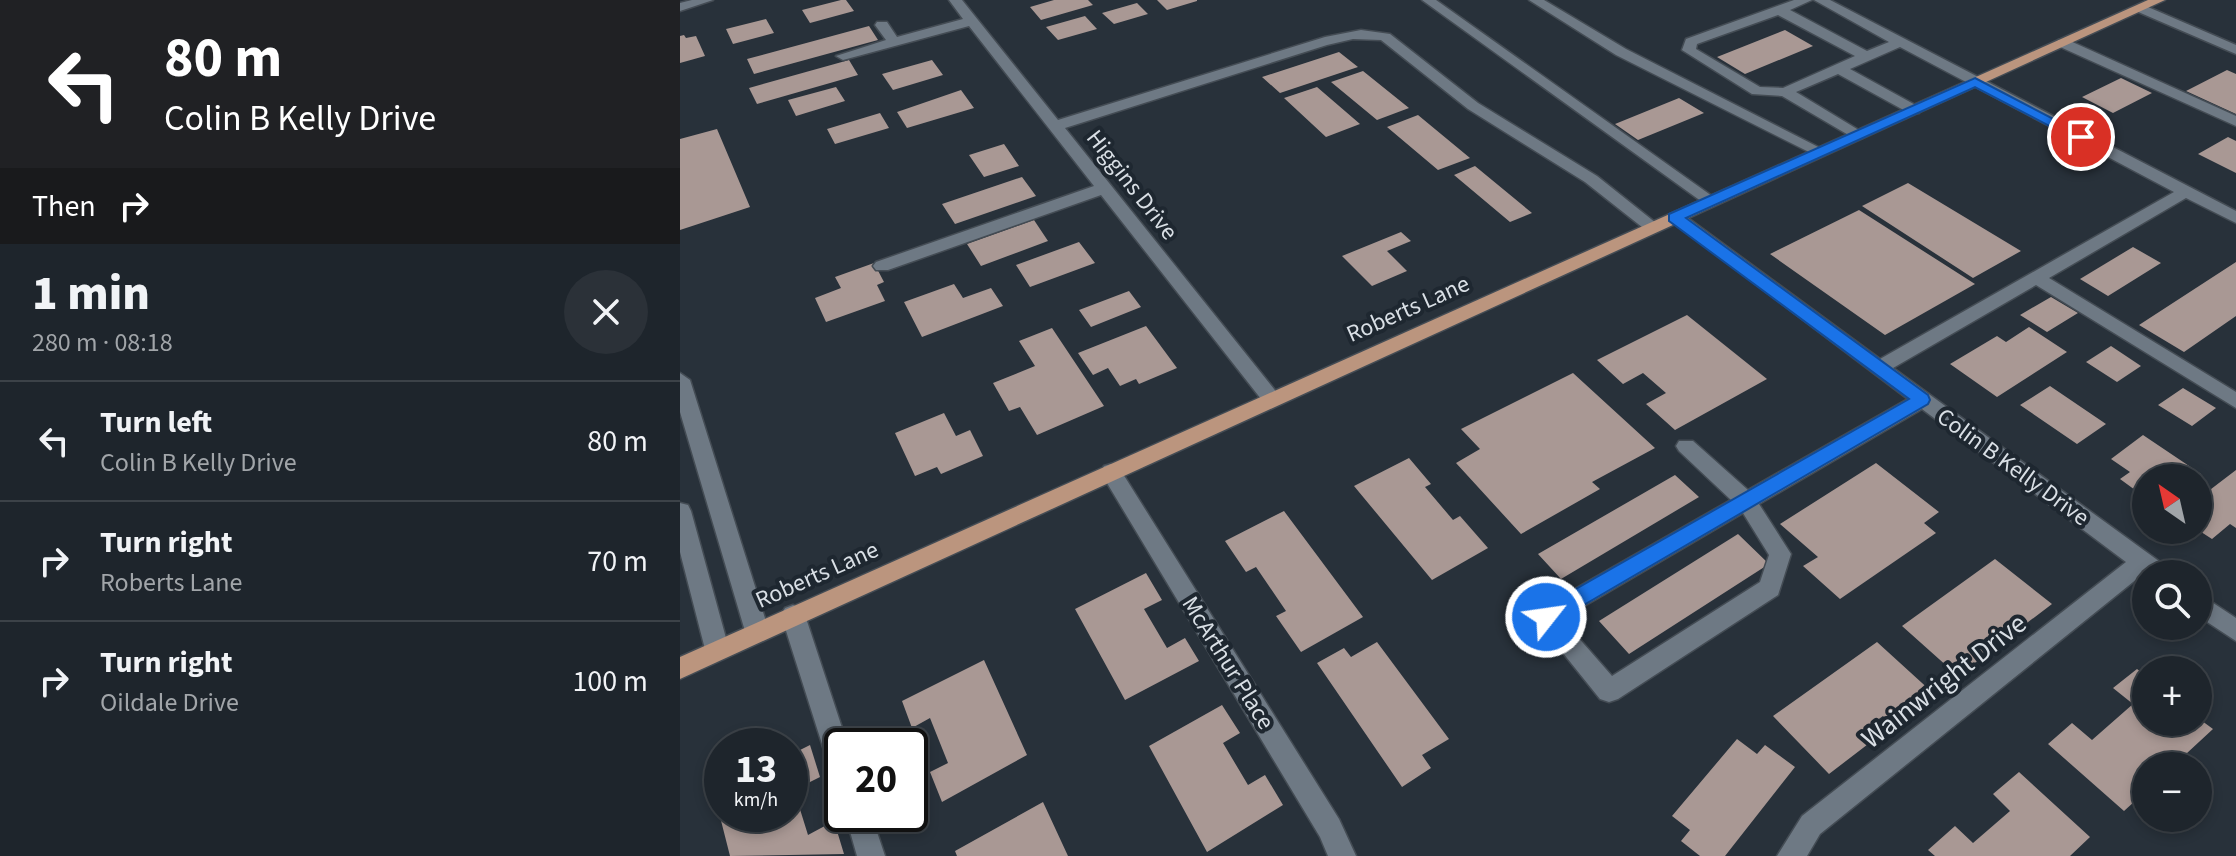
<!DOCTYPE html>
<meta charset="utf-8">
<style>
body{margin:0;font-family:"Source Sans 3",sans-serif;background:#2b3138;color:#f1f3f6;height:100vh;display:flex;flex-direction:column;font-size:30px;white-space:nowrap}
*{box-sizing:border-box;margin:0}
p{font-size:26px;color:#a1a5a9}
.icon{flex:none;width:44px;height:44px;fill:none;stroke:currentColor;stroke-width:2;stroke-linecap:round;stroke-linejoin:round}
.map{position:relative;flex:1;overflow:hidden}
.panel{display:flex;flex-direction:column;background:#1e252c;width:680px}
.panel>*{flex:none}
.top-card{background:#202124;color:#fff;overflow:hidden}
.needle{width:52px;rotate:326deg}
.buttons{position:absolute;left:1452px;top:464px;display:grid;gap:16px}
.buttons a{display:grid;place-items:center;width:80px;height:80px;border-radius:50%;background:#1e252c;box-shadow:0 4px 12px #0003,0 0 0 2px #3c4248;font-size:40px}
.speed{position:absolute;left:24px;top:728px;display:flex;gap:16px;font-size:40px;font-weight:700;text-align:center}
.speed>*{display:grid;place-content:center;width:104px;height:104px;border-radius:50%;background:#1e252c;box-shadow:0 4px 12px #0003,0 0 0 2px #3c4248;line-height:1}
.speed small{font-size:20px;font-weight:400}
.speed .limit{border:4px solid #111;border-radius:12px;background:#fff;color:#111}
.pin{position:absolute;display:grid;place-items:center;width:68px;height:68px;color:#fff;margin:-34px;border:4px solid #fff;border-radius:50%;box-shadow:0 2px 8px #0007}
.me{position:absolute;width:88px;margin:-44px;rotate:60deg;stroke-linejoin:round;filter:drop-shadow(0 0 6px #0008)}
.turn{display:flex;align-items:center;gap:28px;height:168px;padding:0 32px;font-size:36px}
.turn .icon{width:104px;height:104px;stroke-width:2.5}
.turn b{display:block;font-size:56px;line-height:68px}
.then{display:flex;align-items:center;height:76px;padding:0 32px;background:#0003;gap:16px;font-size:30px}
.round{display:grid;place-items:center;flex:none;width:84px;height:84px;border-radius:42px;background:#2b3138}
.headline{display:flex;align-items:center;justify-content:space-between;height:136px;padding:0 32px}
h1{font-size:48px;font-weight:800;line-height:60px}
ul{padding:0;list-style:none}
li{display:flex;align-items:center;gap:24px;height:120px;padding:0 32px;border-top:2px solid #3c4248}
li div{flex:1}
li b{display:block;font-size:30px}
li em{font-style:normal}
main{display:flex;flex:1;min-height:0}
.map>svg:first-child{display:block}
</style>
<main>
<section class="panel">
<div class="top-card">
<div class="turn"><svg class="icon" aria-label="left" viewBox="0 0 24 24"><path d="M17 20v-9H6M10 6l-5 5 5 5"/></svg><div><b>80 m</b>Colin B Kelly Drive</div></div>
<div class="then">Then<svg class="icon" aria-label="right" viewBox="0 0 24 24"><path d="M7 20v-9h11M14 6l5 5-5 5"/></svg></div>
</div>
<div class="headline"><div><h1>1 min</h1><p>280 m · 08:18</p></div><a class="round"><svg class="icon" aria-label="close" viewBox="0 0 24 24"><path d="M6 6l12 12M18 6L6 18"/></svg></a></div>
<ul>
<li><svg class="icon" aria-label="left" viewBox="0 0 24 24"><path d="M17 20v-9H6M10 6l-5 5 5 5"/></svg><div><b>Turn left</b><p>Colin B Kelly Drive</p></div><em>80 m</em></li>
<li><svg class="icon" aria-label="right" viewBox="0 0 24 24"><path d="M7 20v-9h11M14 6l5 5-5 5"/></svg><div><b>Turn right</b><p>Roberts Lane</p></div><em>70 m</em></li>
<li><svg class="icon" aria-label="right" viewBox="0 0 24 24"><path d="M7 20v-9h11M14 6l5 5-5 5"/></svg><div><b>Turn right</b><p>Oildale Drive</p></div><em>100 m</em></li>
</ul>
</section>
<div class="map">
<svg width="1556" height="856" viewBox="0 0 1556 856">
<rect width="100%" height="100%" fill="#28313a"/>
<path fill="#a99894" d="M161,0H166L174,11L130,23L122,10Z
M374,0H408L413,5L361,20L350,7Z
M477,0H517V1L487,10Z
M457,3L468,14L434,24L422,13Z
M405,16L417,29L378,40L366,27Z
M86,19L94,33L53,44L46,29Z
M189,26L198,40L74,74L67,59Z
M1105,30L1133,46L1065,74L1037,57Z
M4,35L6,38L16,36L25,56L0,63V36Z
M659,52L678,67L600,93L582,77Z
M169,60L178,75L77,104L69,88Z
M252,60L263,75L213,90L202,74Z
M1547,70L1556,74V114L1506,91Z
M683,71L729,108L697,120L651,82Z
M1441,78L1472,93L1433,113L1402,97Z
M156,87L165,101L116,116L108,100Z
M637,87L680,124L646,137L604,98Z
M281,90L294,108L227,128L217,112Z
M999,98L1024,113L958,140L935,124Z
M200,113L209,128L155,144L147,129Z
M738,115L790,158L758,170L707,127Z
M37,129L70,207L0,230V139Z
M1548,137L1556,141V173L1518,154Z
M324,144L339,166L304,177L289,155Z
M795,166L852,213L830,222L774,175Z
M342,177L356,196L275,224L262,204Z
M1228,183L1341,251L1293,278L1182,206Z
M1179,210L1295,284L1205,335L1090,254Z
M354,220L368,241L301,266L287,244Z
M721,232L731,241L707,251L727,271L692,286L662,256Z
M399,242L415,263L350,287L336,265Z
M1453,247L1481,263L1428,296L1400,279Z
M1556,262V316L1504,352L1459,325Z
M194,263L204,282L197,285L205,301L146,322L135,298L161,288L155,277Z
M274,284L283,298L311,288L323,306L242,337L224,302Z
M449,291L461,307L411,327L399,310Z
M1371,297L1398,313L1367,332L1340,315Z
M1007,315L1087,379L995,430L966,404L986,393L963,373L943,384L917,360Z
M466,326L497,368L459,384L456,379L440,386L428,368L413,375L398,353Z
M1349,327L1387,352L1317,397L1270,364L1317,336L1326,342Z
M372,328L424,406L357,435L340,407L329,411L313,383L355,366L339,341Z
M1431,346L1461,366L1437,382L1406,362Z
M893,373L975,448L912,482L920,489L841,534L776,463L800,449L781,429Z
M1370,386L1426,424L1397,444L1340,405Z
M1503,388L1536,408L1512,426L1478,405Z
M264,413L276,436L290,430L303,456L261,474L257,467L235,476L215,433Z
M1463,435L1521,474L1516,478H1466V498L1440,479L1450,472L1431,459Z
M729,458L751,484L745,487L773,520L780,516L808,548L752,580L674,486Z
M1196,463L1259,512L1244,523L1256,533L1160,599L1123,566L1138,557L1100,524Z
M1556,470V528L1550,524L1532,539L1518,530V499Z
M995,475L1019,497L881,579L858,554Z
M604,511L683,617L621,652L596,616L606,611L576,567L566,572L545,541Z
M1058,534L1089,564L949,654L919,621Z
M1315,559L1372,604L1335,632L1327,625L1308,639L1317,646L1278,676L1222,626Z
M466,573L482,600L464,609L487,648L505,638L519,661L445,700L395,609Z
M697,642L769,739L742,755L751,768L722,787L637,663L664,648L671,657Z
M1197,642L1253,693L1212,725L1203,716L1186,728L1196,738L1149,774L1093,716Z
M304,660L347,755L262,802L250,772L268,763L250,718L232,728L222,701Z
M1457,669L1466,676V722H1518V718L1533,729L1493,766H1466V791L1444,811L1368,744L1392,723L1412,740L1453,704L1433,688Z
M542,705L560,733L543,743L568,785L585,775L603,805L527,852L469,746Z
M1057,739L1077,754L1085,745L1115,767L1045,856H1020L1001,841L1010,830L992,816Z
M130,745L140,777L114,790L128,835L154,821L164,854L50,856L34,793L42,789V814H110V755Z
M1339,772L1410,837L1390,856H1255L1248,850L1275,826L1293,843L1330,811L1313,794Z
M363,802L388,856H277L275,851Z"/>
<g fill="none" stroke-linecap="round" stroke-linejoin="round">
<defs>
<path id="minor" d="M12,0H33L0,11V3Z
M269,0H282L378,120L645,37L681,30L710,34L798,103L917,176L981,227L979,231H967L905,182L788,109L701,40L673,39L647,45L385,128L602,399L599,404H585L421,195L208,270H196L193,266L196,262L414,186L289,26L163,60L156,56L206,40L195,25L197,22H207L217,37L283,19Z
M742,0H756L1039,201L1037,204H1025Z
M849,0H864L946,49L1148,152L1145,155H1135L936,55Z
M1114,0H1132L1110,10L1187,51L1209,42L1134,0H1150L1556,211V223L1506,198L1369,278L1556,392V408L1356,285L1213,368L1487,567L1490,574H1466V577L1463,574L1140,834L1127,856H1097L1122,816L1446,562L1242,409L1079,504L1111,554L1098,595L938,699L929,702L920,699L854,617L858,610L1051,500L999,451L996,446L999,441H1013L1068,490L1228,399L987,217L995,212L1001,213L1200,359L1494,192L1220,47L1170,69L1239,107V113H1229L1158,74L1116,92L1182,132V138L1177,140L1102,96L1072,94L1002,50L1006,39ZM1098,15L1175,56L1103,88L1080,87L1016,49L1017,44ZM1063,513L1089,555L1080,582L932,676L882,619Z
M1461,4L1556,45V54L1456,11L1455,8Z
M1378,40H1388L1556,116V126L1378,46Z
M0,373L10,380L89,631L85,638L77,641L69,638L65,631L0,412Z
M431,464L438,466L659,819L676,856H648L640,837L424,478L421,472L424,466Z
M0,503L8,505L11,511L49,649L45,656L37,659L29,656L25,649L0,552Z
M1518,593L1556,618V641L1518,616Z
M113,605L121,608L125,615L168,746H162V778L153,774L149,766L101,615L105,608Z
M165,814H191L205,856H177Z"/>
<path id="major" d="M1468,0H1485L0,679V657Z"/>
</defs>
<use href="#minor" stroke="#444c54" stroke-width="3"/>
<use href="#major" stroke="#444c54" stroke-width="3"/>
<use href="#minor" fill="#6e7984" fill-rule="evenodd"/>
<use href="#major" fill="#bb957e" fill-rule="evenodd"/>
</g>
<path fill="#1a73e8" stroke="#114b97" stroke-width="2" d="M1295,78L1408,137L1396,140L1295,87L1006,218L1248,395L1250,400L1248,404L873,623L866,626L859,623L855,617L859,610L1229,399L989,221V214Z"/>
<g text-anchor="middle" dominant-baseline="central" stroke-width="8" stroke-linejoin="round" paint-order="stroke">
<g font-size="24" fill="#d9dfe5" stroke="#1e2730">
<text transform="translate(452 185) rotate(52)">Higgins Drive</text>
<text transform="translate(728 309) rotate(-24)">Roberts Lane</text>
<text transform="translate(1333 467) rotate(36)">Colin B Kelly Drive</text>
<text transform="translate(137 575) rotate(-24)">Roberts Lane</text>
<text transform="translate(548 663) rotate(58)">McArthur Place</text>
</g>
<g font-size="28" fill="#d9dfe5" stroke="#1e2730">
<text transform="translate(1264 681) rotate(-38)">Wainwright Drive</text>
</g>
</g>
</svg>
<div class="buttons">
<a><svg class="needle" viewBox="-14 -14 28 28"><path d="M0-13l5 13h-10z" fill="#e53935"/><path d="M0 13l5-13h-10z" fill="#a1a5a9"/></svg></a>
<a><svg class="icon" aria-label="search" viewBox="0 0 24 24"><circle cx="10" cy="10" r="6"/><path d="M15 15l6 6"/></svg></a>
<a>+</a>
<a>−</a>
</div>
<div class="speed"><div>13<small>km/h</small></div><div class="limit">20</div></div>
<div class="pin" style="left:1401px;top:137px;background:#d93025"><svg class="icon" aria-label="arrive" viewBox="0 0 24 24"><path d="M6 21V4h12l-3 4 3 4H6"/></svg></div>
<svg class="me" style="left:866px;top:617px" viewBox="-20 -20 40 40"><circle r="17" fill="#1a73e8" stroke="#fff" stroke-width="3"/><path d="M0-11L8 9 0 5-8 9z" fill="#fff"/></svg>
</div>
</main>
